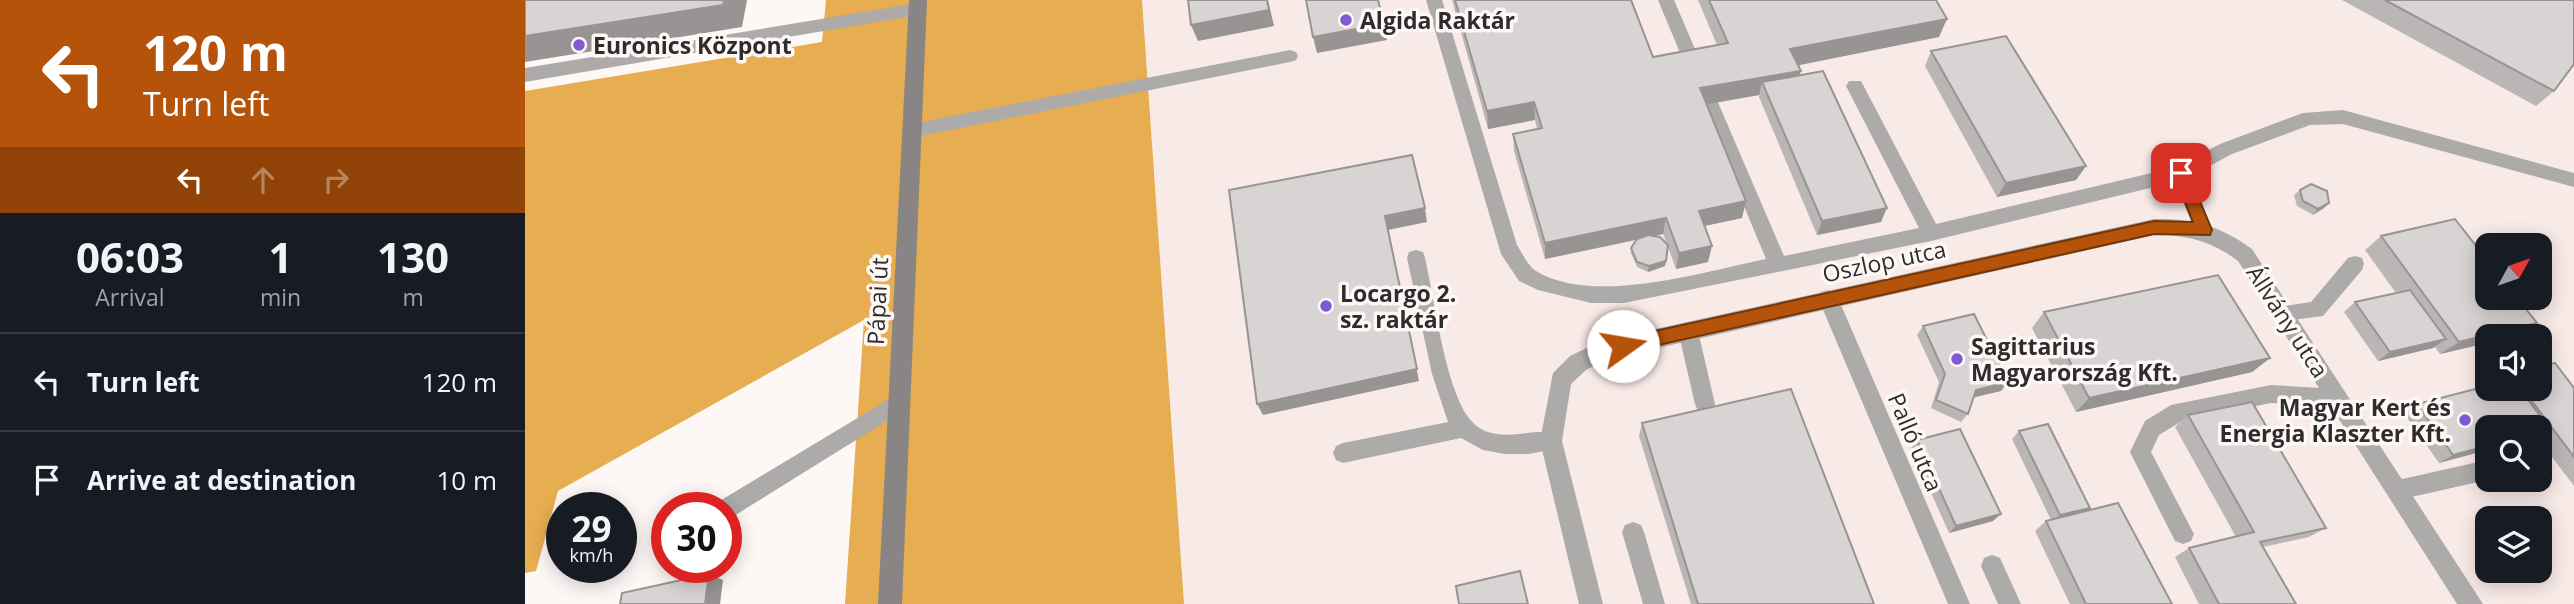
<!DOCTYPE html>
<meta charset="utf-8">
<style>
body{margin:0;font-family:"Open Sans",sans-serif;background:#20242c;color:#f1f3f6;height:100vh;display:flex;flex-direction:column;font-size:26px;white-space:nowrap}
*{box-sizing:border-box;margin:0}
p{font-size:23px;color:#9ea1a6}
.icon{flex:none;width:38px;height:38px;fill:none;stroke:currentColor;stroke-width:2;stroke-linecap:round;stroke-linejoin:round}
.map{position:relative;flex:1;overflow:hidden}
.details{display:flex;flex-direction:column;background:#171b24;width:525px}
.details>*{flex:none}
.banner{background:#b45309;color:#fff;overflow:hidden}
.needle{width:46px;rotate:50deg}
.controls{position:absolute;left:1950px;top:233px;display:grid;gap:14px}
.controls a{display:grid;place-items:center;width:77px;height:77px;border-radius:14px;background:#171b24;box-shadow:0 4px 18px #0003;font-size:35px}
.speed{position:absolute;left:21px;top:492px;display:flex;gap:14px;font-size:35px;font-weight:700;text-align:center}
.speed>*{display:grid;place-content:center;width:91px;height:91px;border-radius:50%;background:#171b24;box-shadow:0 4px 18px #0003;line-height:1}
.speed small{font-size:18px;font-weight:400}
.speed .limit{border:10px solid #d22;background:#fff;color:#111}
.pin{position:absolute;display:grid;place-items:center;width:60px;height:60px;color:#fff;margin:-30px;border-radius:14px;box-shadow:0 4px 10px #0006}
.me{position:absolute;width:77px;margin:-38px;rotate:77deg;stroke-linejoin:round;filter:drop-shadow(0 0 5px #0008)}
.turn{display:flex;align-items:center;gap:24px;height:147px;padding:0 28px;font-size:32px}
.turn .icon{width:91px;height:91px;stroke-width:2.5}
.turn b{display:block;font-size:49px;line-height:60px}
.lanes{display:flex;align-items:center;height:66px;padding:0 28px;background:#0003;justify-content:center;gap:35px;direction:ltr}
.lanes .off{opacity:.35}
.eta{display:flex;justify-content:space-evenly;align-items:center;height:119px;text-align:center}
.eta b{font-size:42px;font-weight:700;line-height:49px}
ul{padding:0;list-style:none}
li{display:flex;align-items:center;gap:21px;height:98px;padding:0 28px;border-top:2px solid #363941}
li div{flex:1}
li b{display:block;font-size:26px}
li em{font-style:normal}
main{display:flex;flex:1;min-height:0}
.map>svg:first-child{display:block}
</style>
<main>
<section class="details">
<div class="banner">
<div class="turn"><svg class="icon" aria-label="left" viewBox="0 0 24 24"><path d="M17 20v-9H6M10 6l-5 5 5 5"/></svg><div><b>120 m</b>Turn left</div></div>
<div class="lanes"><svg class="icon" aria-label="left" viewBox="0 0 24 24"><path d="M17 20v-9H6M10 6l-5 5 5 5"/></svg><svg class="icon off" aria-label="ahead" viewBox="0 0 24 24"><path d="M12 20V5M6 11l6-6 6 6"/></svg><svg class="icon off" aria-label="right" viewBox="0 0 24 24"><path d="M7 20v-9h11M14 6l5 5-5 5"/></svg></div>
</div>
<div class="eta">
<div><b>06:03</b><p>Arrival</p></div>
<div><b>1</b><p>min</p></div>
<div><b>130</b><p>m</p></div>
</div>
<ul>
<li><svg class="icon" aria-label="left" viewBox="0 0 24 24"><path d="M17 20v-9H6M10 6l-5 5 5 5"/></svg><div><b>Turn left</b></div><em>120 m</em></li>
<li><svg class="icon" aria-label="arrive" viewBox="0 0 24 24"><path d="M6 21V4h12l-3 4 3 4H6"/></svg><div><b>Arrive at destination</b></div><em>10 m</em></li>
</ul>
</section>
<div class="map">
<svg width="2049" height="604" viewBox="0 0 2049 604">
<rect width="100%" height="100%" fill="#fdf8f6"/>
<path fill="#f8eae7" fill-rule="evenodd" d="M617,0H2049V604H659ZM1962,245H2014V298H1962ZM1962,336H2014V388H1962ZM1962,427H2014V480H1962ZM1962,518H2014V570H1962Z"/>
<path fill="#e7ad51" d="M301,0H617L659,604H320L339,320L33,491L11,571L0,573V91L297,42Z"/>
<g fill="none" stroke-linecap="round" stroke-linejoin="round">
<path fill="#adabaa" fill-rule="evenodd" d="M901,0H917L992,245C997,253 1003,266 1011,271C1069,306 1177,272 1241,259L1133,0H1149L1259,256L1394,228L1321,86L1324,81H1336L1411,224L1652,167L1695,144L1778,113L1818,110L2049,173V187L1818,124L1785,125L1707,154L1666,176L1688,231L1686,236L1679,239L1672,236L1650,182L1406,241L1099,303H1066L1013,290L994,281L976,254Z
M393,3L401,9L393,15L0,82V68Z
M765,50L771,52L773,56L771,60L765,62L386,138L380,136L377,131L380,126L386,124Z
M891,250L898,252L900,258C910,303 918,372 939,411C945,421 953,429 963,432C986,440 1014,427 1033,434L1036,441L1033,448L1004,454H980L958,450L936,438L818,463L811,460L808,453L811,446L818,443L923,422L907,374L882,258L884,252Z
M1830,256L1837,258L1839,264L1837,270L1798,316L1759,321L1752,319L1749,313L1752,307L1786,302L1823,258Z
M1303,290L1310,292L1313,298L1445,604H1423L1293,298L1296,292Z
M1163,322L1170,325L1173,331L1190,404L1187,411L1180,413L1173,411L1170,404L1153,331L1156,325Z
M1746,385L1813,389L1820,392L1823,398L1820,404L1813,407L1746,403L1657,421L1634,435L1626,452L1669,534L1666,541L1658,544L1650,541L1605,452L1620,421L1646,405Z
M374,393L381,395L384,402L381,409L209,516L201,519V508H191L193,502Z
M1962,460V480L1873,500L1866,497L1862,490L1866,483L1873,480Z
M1108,522L1116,525L1119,532L1140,604H1118L1097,532L1100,525Z
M1467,555L1475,558L1496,604H1473L1456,566L1459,558Z
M160,567H182L178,586L170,589L162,586L159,578Z"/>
<path fill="#adabaa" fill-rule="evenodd" d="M1629,219C1667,218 1696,226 1727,249L1958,604H1932L1713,261C1686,241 1663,235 1629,235L1080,360L1061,370L1046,384L1037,441L1078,604H1054L1015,441L1028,373L1045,356L1076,341Z"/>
<path fill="#888584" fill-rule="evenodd" d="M384,0H402L377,604H353Z"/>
</g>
<path fill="#bbb6b6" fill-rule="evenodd" d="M927,0H1106L1128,57L1192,45L1173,0H1411L1414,37L1273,65L1274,75L1356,222L1292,235L1234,97V95L1182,104L1217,218L1179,226L1183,262L1151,269L1143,247L1140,266L1123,272L1112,267L1106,253V248L1111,240L1020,259L989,151L988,134L1012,129L1010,120L963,129ZM1138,234L1142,244L1130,236Z
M1817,0H2049L2029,91L2011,106Z
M1406,51L1561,166L1551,180L1472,197L1400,66Z
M1775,190L1799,208L1788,215L1772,206L1769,195Z
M1856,236L1992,336L1915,354L1910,347L1908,348L1853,361L1819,312L1830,302L1871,293L1840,250Z
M1519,312L1745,358L1727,372L1551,412L1507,328Z
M1398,326L1483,382L1476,391L1448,398L1443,414L1436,422L1406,408L1414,382L1392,335Z
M1962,388H2049V486L2014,440V427H1962V450L1914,463L1878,412L1892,404Z
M1663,415L1801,528L1784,537L1738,547L1771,604H1674L1650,557L1664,548L1711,537L1650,427Z
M1117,423L1349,604H1166L1114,436Z
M1494,431L1565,508L1561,511L1647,604H1545L1510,531L1521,521L1526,520L1487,439Z
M1392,440L1468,521L1424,533L1386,448Z"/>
<path fill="#989494" d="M199,0H222L217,27L0,62V36Z
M742,0H743L749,26L673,41L666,25Z
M1422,19L1414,37L1260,68L1265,49Z
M859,24L862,40L792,53L788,37Z
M1276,71L1270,89L1237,82L1234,95L1172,106L1175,88Z
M1009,102L1010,120L963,129L962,111Z
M1561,166L1551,180L1472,197L1481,183Z
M1221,201L1217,218L1170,228L1174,211Z
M1804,203L1799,208L1788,215L1793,209Z
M900,208L902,222L863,230L894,381L738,415L732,404L860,216Z
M1362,208L1356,222L1292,235L1297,221Z
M1141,218L1138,234L1020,259V243Z
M1187,246L1183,262L1151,269L1154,253Z
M1141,261L1140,266L1123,272L1124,266Z
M2012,323L1992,336H1962V343L1915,354L1934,342Z
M1921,339L1908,348L1853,361L1865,352Z
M1745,358L1727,372L1551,412L1564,398Z
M1483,382L1476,391L1444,398L1451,390Z
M1962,446V450L1914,463L1928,455Z
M1565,508L1556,515L1527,522L1535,515Z
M1476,514L1468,521L1424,533L1431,526Z
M184,574L198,580L195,604H180Z"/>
<path fill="#d9d4d4" stroke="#989494" stroke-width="2" d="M0,0H199L198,5L0,36Z
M663,0H742L744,10L666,25Z
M781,0H853L859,24L788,37Z
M930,0H1106L1128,57L1203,43L1184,0H1411L1422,19L1265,49L1276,71L1175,88L1221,201L1174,211L1187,246L1154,253L1141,218L1020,243L988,134L1017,128L1009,102L962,111Z
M1860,0H2049V64L2029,91Z
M1481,36L1561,166L1481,183L1406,51Z
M1298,71L1362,208L1297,221L1237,82Z
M887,155L900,208L860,216L892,369L732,404L704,190Z
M1786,184L1802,191L1804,203L1793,209L1778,201L1775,190Z
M1930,219L1962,260V298H1992L2012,323L1934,342L1856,236Z
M1123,235L1135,237L1143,245L1141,261L1124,266L1112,262L1106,248L1112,239Z
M1693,275L1745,358L1564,398L1519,312Z
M1885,290L1921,339L1865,352L1830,302Z
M1449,314L1483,382L1451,390L1443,414L1411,400L1420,374L1398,326Z
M2030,363L2049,388V457L1997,388H2014V367Z
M1962,386V388H1994L2025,429L2014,432V427H1962V446L1928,455L1892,404Z
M1266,389L1349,604H1173L1117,423Z
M1727,402L1801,528L1735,542L1771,604H1694L1664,548L1729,532L1663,415Z
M1523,424L1565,508L1535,515L1494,431Z
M1435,429L1476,514L1431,526L1392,440Z
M1593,503L1647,604H1561L1521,521Z
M995,571L1003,604H934L931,586Z
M184,574L180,604H95L97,593Z"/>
<path fill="#b45309" stroke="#753606" stroke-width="2" d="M1656,167L1663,173L1687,230L1685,235L1629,234L1098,353L1092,351L1090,346L1092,341L1098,338L1629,221L1668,222L1648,173Z"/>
<g fill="#805ad4" stroke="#fdf8f6" stroke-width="2.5">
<circle cx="821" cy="20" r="7"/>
<circle cx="54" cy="45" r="7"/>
<circle cx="801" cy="306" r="7"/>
<circle cx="1432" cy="359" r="7"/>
<circle cx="1940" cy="420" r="7"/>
</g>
<g text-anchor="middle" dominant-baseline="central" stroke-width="7" stroke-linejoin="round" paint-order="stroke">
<g font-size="23" font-weight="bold" fill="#2e2c2c" stroke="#fdf8f6" text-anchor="start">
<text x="835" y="20">Algida Raktár</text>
<text x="68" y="45">Euronics Központ</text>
<text x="815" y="293">Locargo 2.<tspan x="815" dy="26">sz. raktár</tspan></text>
<text x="1446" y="346">Sagittarius<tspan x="1446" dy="26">Magyarország Kft.</tspan></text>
<text x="1926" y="407" text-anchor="end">Magyar Kert és<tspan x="1926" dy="26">Energia Klaszter Kft.</tspan></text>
</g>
<g font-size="23" fill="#2e2c2c" stroke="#fdf8f6">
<text transform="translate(1359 261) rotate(-12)">Oszlop utca</text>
<text transform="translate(352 301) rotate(-87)">Pápai út</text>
<text transform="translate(1763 321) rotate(57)">Állvány utca</text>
<text transform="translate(1391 442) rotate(67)">Palló utca</text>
</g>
</g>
</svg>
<div class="controls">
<a><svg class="needle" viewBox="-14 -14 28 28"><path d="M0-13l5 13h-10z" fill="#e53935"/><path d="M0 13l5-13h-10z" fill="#9ea1a6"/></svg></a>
<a><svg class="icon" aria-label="sound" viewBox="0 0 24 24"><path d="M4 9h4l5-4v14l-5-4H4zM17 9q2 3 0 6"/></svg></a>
<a><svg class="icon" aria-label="search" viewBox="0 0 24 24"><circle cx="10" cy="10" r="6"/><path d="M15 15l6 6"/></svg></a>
<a><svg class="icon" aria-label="layers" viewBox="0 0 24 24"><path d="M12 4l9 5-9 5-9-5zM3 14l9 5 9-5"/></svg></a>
</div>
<div class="speed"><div>29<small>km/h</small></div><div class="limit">30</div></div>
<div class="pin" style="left:1656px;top:173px;background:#d93025"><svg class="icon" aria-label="arrive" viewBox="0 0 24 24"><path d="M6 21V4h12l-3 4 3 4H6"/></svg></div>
<svg class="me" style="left:1098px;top:346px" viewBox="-20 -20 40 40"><circle r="19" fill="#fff"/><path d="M0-13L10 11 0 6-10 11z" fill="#b45309"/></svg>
</div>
</main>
